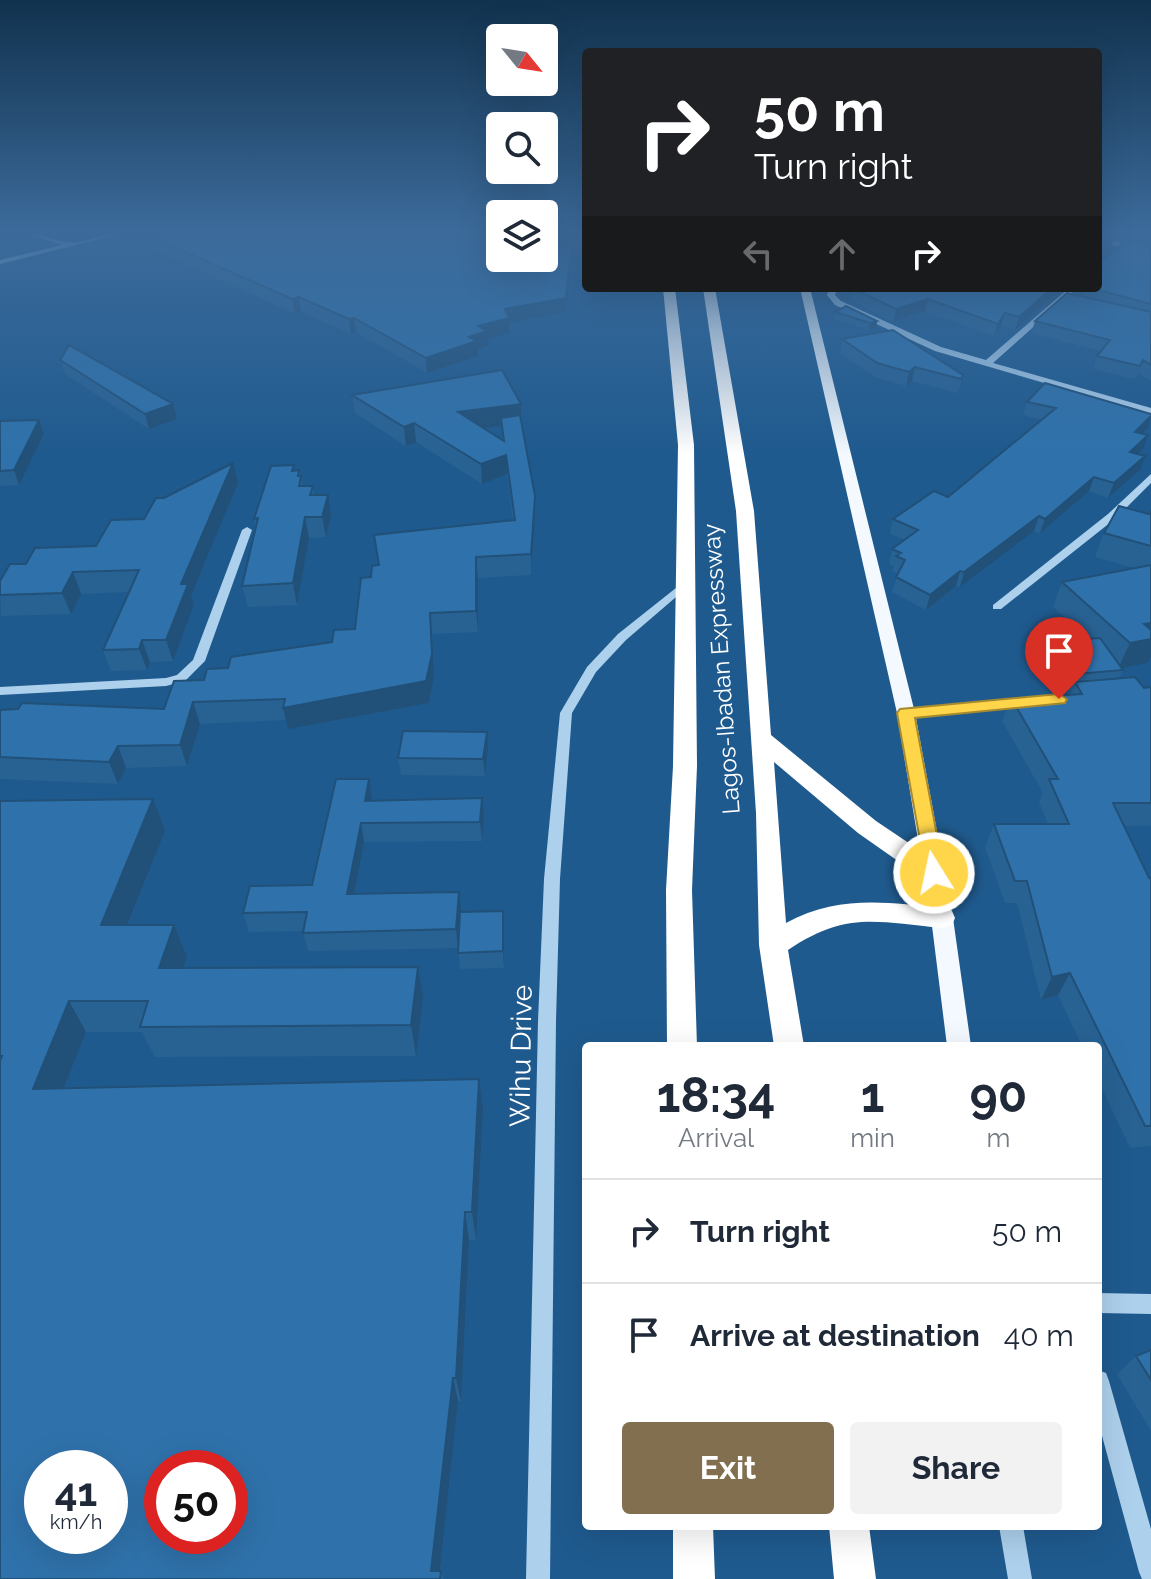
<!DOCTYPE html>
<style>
body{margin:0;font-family:Raleway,sans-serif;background:#f2f2f3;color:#1f2937;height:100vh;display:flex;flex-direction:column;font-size:30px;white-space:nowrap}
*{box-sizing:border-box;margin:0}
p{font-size:26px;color:#747a83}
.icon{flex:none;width:44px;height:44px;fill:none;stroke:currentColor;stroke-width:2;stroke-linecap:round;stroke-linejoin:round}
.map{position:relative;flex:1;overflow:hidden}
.side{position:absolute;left:582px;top:1042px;width:520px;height:488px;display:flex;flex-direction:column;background:#fff;border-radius:8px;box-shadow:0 8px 32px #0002}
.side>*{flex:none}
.banner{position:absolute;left:582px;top:48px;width:520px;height:244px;border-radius:8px;box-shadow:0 8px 32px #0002;background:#202124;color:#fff;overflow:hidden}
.needle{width:52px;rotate:120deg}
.controls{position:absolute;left:486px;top:24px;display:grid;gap:16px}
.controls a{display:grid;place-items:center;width:72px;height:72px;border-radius:8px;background:#fff;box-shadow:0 8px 32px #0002;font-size:40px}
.speed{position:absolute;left:24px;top:1450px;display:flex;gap:16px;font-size:40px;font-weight:700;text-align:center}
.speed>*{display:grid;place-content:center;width:104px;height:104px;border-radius:50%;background:#fff;box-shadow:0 8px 32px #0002;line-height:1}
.speed small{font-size:20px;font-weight:400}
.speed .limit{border:12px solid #d22;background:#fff;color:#111}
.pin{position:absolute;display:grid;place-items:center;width:68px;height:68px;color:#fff;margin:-82px -34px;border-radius:50% 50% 50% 0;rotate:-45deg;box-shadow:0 0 8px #0007}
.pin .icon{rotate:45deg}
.me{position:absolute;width:88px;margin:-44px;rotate:350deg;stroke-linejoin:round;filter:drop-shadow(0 0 6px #0008)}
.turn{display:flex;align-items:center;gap:28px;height:168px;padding:0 40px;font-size:36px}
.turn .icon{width:104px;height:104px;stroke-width:2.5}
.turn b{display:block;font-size:56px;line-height:68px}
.lanes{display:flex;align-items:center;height:76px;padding:0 40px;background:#0003;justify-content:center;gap:40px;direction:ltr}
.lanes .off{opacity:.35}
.eta{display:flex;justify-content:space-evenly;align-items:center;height:136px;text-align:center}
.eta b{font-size:48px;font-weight:700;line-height:56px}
.button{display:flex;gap:16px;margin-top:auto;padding:16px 40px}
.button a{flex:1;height:92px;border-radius:8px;background:#826f4f;color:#fff;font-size:32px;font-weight:700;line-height:92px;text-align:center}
.button a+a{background:#f2f2f3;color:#1f2937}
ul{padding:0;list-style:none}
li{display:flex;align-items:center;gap:24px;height:104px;padding:0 40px;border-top:2px solid #e0e1e3}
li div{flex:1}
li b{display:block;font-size:30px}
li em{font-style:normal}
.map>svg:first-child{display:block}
</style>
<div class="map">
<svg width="1151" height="1579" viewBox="0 0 1151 1579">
<rect width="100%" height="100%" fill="#1f5a8e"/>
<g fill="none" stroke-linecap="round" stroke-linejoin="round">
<path fill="#add0ec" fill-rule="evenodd" d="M29,234C43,233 54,241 68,242C84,245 103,233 120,234L0,264V260L62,245Z
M1098,237L1151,251V255L1098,241Z
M830,288H838L835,295L841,301L941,347L986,360L1069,288H1077L993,363L1151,408V414L935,351L835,305L827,295Z
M1151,474V483L1116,518L1001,609H993V605L1108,514Z
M247,527L252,530L205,661L185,681L166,686L0,695V687L166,678L177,675L193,660L242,530Z
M686,580L692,583L690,585L626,640L596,672L572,713L560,879L556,1021L550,1579H526L538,1021L544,879L560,713L587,667L618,634Z
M1025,698L1031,702L1030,705L906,717L900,713L906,709Z
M1098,1293L1151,1294V1314L1098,1313Z
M1098,1370L1106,1373L1109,1381L1151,1529V1579H1142L1139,1572L1098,1421Z
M999,1526H1023L1032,1579H1008Z"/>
<path fill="#f3f9ff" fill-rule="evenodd" d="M800,288H810L915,713L953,918L971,1046H947L931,918L897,713Z"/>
<path fill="#fff" fill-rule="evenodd" d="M663,288H675L694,445L697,766L692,890L697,1046H667L666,890L673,766L678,445Z
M703,288H715L754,511L771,735L876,821L943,866L947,873L943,880L934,883L925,880L858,833L774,762L786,923C838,895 885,902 942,908L952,911L955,918L952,925L942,928C875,922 847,911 788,950L804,1046H774L759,945L756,813L736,511Z
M673,1526H713L715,1579H673Z
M829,1526H869L876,1579H834Z"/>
</g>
<path fill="#286293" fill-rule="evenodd" d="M581,234V239L558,242L571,249V262L566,312L509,323V333L488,339V346L478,349V356L427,373L356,332L351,334L301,312L295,314L155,250L152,237Z
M1098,234H1151V381L1138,373L1135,379L1093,369L1097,356L1101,351L1031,333L1035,321L1073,294L1075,288H1098ZM1113,239L1125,242L1104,259L1100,257L1111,247Z
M854,289L1054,295L1015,330L1001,326L994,336L925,311L893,322L852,301Z
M835,312L877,321L876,327L869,330L834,319Z
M842,339L963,375L959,389L958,393L912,381L906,386L875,377L840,353Z
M60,360L173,404L177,419L149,429L65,374Z
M352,395L521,404V423L535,496V516L531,575L478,578V632L432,634L434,675L429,703L288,729L286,720L200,724L187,766L126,768L118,784L0,779V710L164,709L204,680L228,668L332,642L355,629L371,577L379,565L513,520L507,474L482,484L416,442L406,446L355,413ZM501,426L502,440L483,428Z
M1027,402L1148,428L1142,434L1143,449L1138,454L1140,470L1108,498L1089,491L1040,533L1034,531L960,587L956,586L926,610L892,592L898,574L892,571L894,566L889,564L892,549L905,540L890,534L893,519L948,497L1042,420L1023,415Z
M39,420L44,434L19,485L0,486V421Z
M299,470L303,486H313L314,495L331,515L326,537L309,538L297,605L248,607L242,586L256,527L254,519L295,471Z
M238,483L191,596L194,605L173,661L150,662L147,670L111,671L103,650L129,592L81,594L71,614L1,616L0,581L26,564L96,546L144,519L164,498Z
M1151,510V656L1148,663L1122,668L1123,670L1119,678L1144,688L1151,687V826H1124L1149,878L1151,877V1146L1130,1148L1098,1080V1046H1082L1058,995L1041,1000L1017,903H1005L985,847L994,824H1048L1039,802L1043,793L1002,721L1011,698L1070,694L1072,690L1057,692L1035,658L1041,642L1087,639L1053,607L1062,582L1134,568L1095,557L1104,533L1149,514Z
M488,749L485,776L401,775L398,758Z
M369,779L372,801L484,817L482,841L364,842L355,894L461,912L503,911L504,968L460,969L458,948L308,951L303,931L249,932L243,913L312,885Z
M0,801L165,831L128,925H174L187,957L183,968L423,998L416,1056L155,1057L142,1032H86L64,1088L483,1109L476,1240H469L461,1401H458L440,1571L444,1579H0Z
M1151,1350V1431L1117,1374L1136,1356Z"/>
<path fill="#215078" d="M544,234H581V239L544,243Z
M1114,236L1111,247L1098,258L1100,248Z
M571,249V262L566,312L509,323V333L488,339V346L478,349V356L427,373L426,358L505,309Z
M1052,288H1064L1054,295L1015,330L1019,317Z
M299,297L301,312L295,314L292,299Z
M928,299L925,311L893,322L896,309Z
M1005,313L1001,326L994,336L998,324Z
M354,318L356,332L351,334L349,319Z
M877,321L876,327L869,330L870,323Z
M915,367L912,381L906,386L909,372Z
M173,404L177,419L149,429L145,414Z
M521,404V423L501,418V426L459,431L458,412Z
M1151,416L1148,428L1130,445L1135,432Z
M39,420L44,434L19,485L14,470Z
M414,423L416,442L406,446L404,427Z
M1148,435L1143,449L1125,466L1130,452Z
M506,455L507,474L482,484L481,464Z
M1145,456L1140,470L1108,498L1114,483Z
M233,463L238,483L191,596L194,605L173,661L166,640L181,584Z
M1094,477L1089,491L1040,533L1045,519Z
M328,495L331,515L326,537L322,517Z
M535,496V516L531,575V554Z
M1039,516L1034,531L960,587L964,572Z
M305,517L309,538L297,605L293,583Z
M476,557L478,578V632L476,611Z
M960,571L956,586L926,610L930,595Z
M73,572L81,594L71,614L62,593Z
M430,613L434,675L429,703L288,729L283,708Z
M1151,623V656L1148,663L1118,669L1130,643L1144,624Z
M142,640L150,662L147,670L139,649Z
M193,702L200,724L187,766L180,745Z
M487,732L488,749L485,776L483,759Z
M118,746L126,768L118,784L109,762Z
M369,779L372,798L368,820L365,801Z
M482,798L484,817L482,841L480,822Z
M153,799L165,831L115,956L101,925Z
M361,823L364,842L351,913L347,894Z
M459,892L461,911L458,948L456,929Z
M503,911L504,927V968L503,951Z
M174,925L187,957L173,999L159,968Z
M418,967L423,998L416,1056L411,1025Z
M1070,973L1058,995L1041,1000L1052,977Z
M69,1001L86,1032L52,1118L33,1089Z
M479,1079L483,1109L476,1240L472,1212Z
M465,1212L469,1240L461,1401L456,1378Z
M453,1378L458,1401L439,1579L431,1571Z"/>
<path fill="#2f72ab" stroke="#215078" stroke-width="2" fill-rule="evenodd" d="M159,234H500V258H544V235L571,249L566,298L505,309L509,318L478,326L487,331L469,337L477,341L426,358L354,318L349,319L299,297L292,299L152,237Z
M1098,234H1106L1114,236L1100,248L1099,256L1104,259L1127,240L1151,246V304L1090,288H1098Z
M857,288H1052L1019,317L1005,313L998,324L928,299L896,309L854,289Z
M1067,293L1151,312V365L1143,360L1140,366L1097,356L1110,340L1035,321Z
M846,306L877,321L870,323L835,312Z
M893,330L963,375L961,379L915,367L909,372L877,363L842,339Z
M69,345L173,404L145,414L60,360Z
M502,370L521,404L458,412L504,441L501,418L520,415L535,496L531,554L476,557V611L430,613L432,654L426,681L283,708L285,699L193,702L180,745L118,746L109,762L0,757V710L18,709L22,703L164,709L174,681L204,680L207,669L228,668L231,657L332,642L334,630L355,629L361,578L371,577L372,566L379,565L374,535L515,520L506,455L481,464L414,423L404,427L352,395Z
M1045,383L1151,414V416L1135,432L1148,435L1130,452L1145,456L1114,483L1094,477L1045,519L1039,516L964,572L960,571L930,595L896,577L905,560L896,556L901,553L892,549L918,530L893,519L934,491L948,497L1056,408L1027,402Z
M39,420L14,470L0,471V421Z
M233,463L181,584H188L166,640H142L139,649L103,650L139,570L73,572L62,593L0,595V581L10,564H26L35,548L96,546L111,520L144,519L156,498H164Z
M294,465L292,471L299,470L298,476H301L299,486H313L310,495H328L322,517H305L293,583L242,586L258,518L254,519L271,466Z
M1119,506L1149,514L1151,510V546L1104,533Z
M1151,565V623L1144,624L1151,630V639L1130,643L1062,582Z
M1100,638L1123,670L1064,675L1041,642Z
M1135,677L1144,688L1151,687V803H1113L1149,878L1151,877V1126H1145L1070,973L1052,977L1027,881H1015L994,824H1069L1049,779H1058L1011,698L1082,694L1075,682Z
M403,731L487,732L483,759L398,758Z
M336,779H369L365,801L482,798L480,822L361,823L347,894L459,892L456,929L303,933L307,912L243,913L250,886L312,885Z
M153,799L101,925H174L159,968L418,967L411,1025L140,1027L148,1001H69L33,1089L479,1079L472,1212H465L456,1378H453L431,1571H441L440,1579H0V1060L2,1056H0V801ZM42,1468H110V1536H42ZM162,1468H230V1536H162Z
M503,911V951L458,953L460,912Z
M1151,1350V1380L1136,1356Z"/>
<linearGradient id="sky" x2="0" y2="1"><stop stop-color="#11324e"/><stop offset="0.51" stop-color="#3c6b9b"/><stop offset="1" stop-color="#3c6b9b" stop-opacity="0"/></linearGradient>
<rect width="1151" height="455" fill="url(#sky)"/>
<path fill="#ffd54a" stroke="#a68a30" stroke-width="2" d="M1059,694L1067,699L1065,703L915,718L944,873L934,881L927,879L897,713L900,709Z"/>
<g text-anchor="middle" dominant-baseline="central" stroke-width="8" stroke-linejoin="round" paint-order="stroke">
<g font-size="24" fill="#fff" stroke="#1f5a8e">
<text transform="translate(721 669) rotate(-94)">Lagos-Ibadan Expressway</text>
</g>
<g font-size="28" fill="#fff" stroke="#1f5a8e">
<text transform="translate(521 1056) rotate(-89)">Wihu Drive</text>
</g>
</g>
</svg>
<div class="controls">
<a><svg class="needle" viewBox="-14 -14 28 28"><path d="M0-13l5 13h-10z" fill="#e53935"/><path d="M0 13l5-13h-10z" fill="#747a83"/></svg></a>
<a><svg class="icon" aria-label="search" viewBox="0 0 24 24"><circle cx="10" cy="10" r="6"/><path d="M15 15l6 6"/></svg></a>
<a><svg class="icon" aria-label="layers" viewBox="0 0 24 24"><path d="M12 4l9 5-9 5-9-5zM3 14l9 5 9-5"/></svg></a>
</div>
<div class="speed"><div>41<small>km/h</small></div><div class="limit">50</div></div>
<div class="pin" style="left:1059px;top:699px;background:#d93025"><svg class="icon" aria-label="arrive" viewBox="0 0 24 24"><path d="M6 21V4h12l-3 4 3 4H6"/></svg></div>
<svg class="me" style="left:934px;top:873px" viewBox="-20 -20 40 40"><circle r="17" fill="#ffd54a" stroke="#fff" stroke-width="3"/><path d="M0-11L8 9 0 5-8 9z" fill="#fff"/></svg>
<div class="banner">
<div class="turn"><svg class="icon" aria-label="right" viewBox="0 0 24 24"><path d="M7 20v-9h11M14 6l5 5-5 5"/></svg><div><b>50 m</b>Turn right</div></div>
<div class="lanes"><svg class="icon off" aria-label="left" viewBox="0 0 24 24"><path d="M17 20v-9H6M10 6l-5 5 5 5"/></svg><svg class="icon off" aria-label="ahead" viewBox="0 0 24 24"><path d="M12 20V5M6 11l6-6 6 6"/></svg><svg class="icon" aria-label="right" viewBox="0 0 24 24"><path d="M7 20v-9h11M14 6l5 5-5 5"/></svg></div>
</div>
<section class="side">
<div class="eta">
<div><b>18:34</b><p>Arrival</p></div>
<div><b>1</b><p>min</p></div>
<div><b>90</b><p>m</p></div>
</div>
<ul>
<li><svg class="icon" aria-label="right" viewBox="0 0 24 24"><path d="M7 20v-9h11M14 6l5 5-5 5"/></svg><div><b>Turn right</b></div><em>50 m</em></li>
<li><svg class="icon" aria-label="arrive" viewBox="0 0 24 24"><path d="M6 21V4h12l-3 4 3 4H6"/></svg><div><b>Arrive at destination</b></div><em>40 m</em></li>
</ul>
<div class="button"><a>Exit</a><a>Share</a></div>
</section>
</div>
